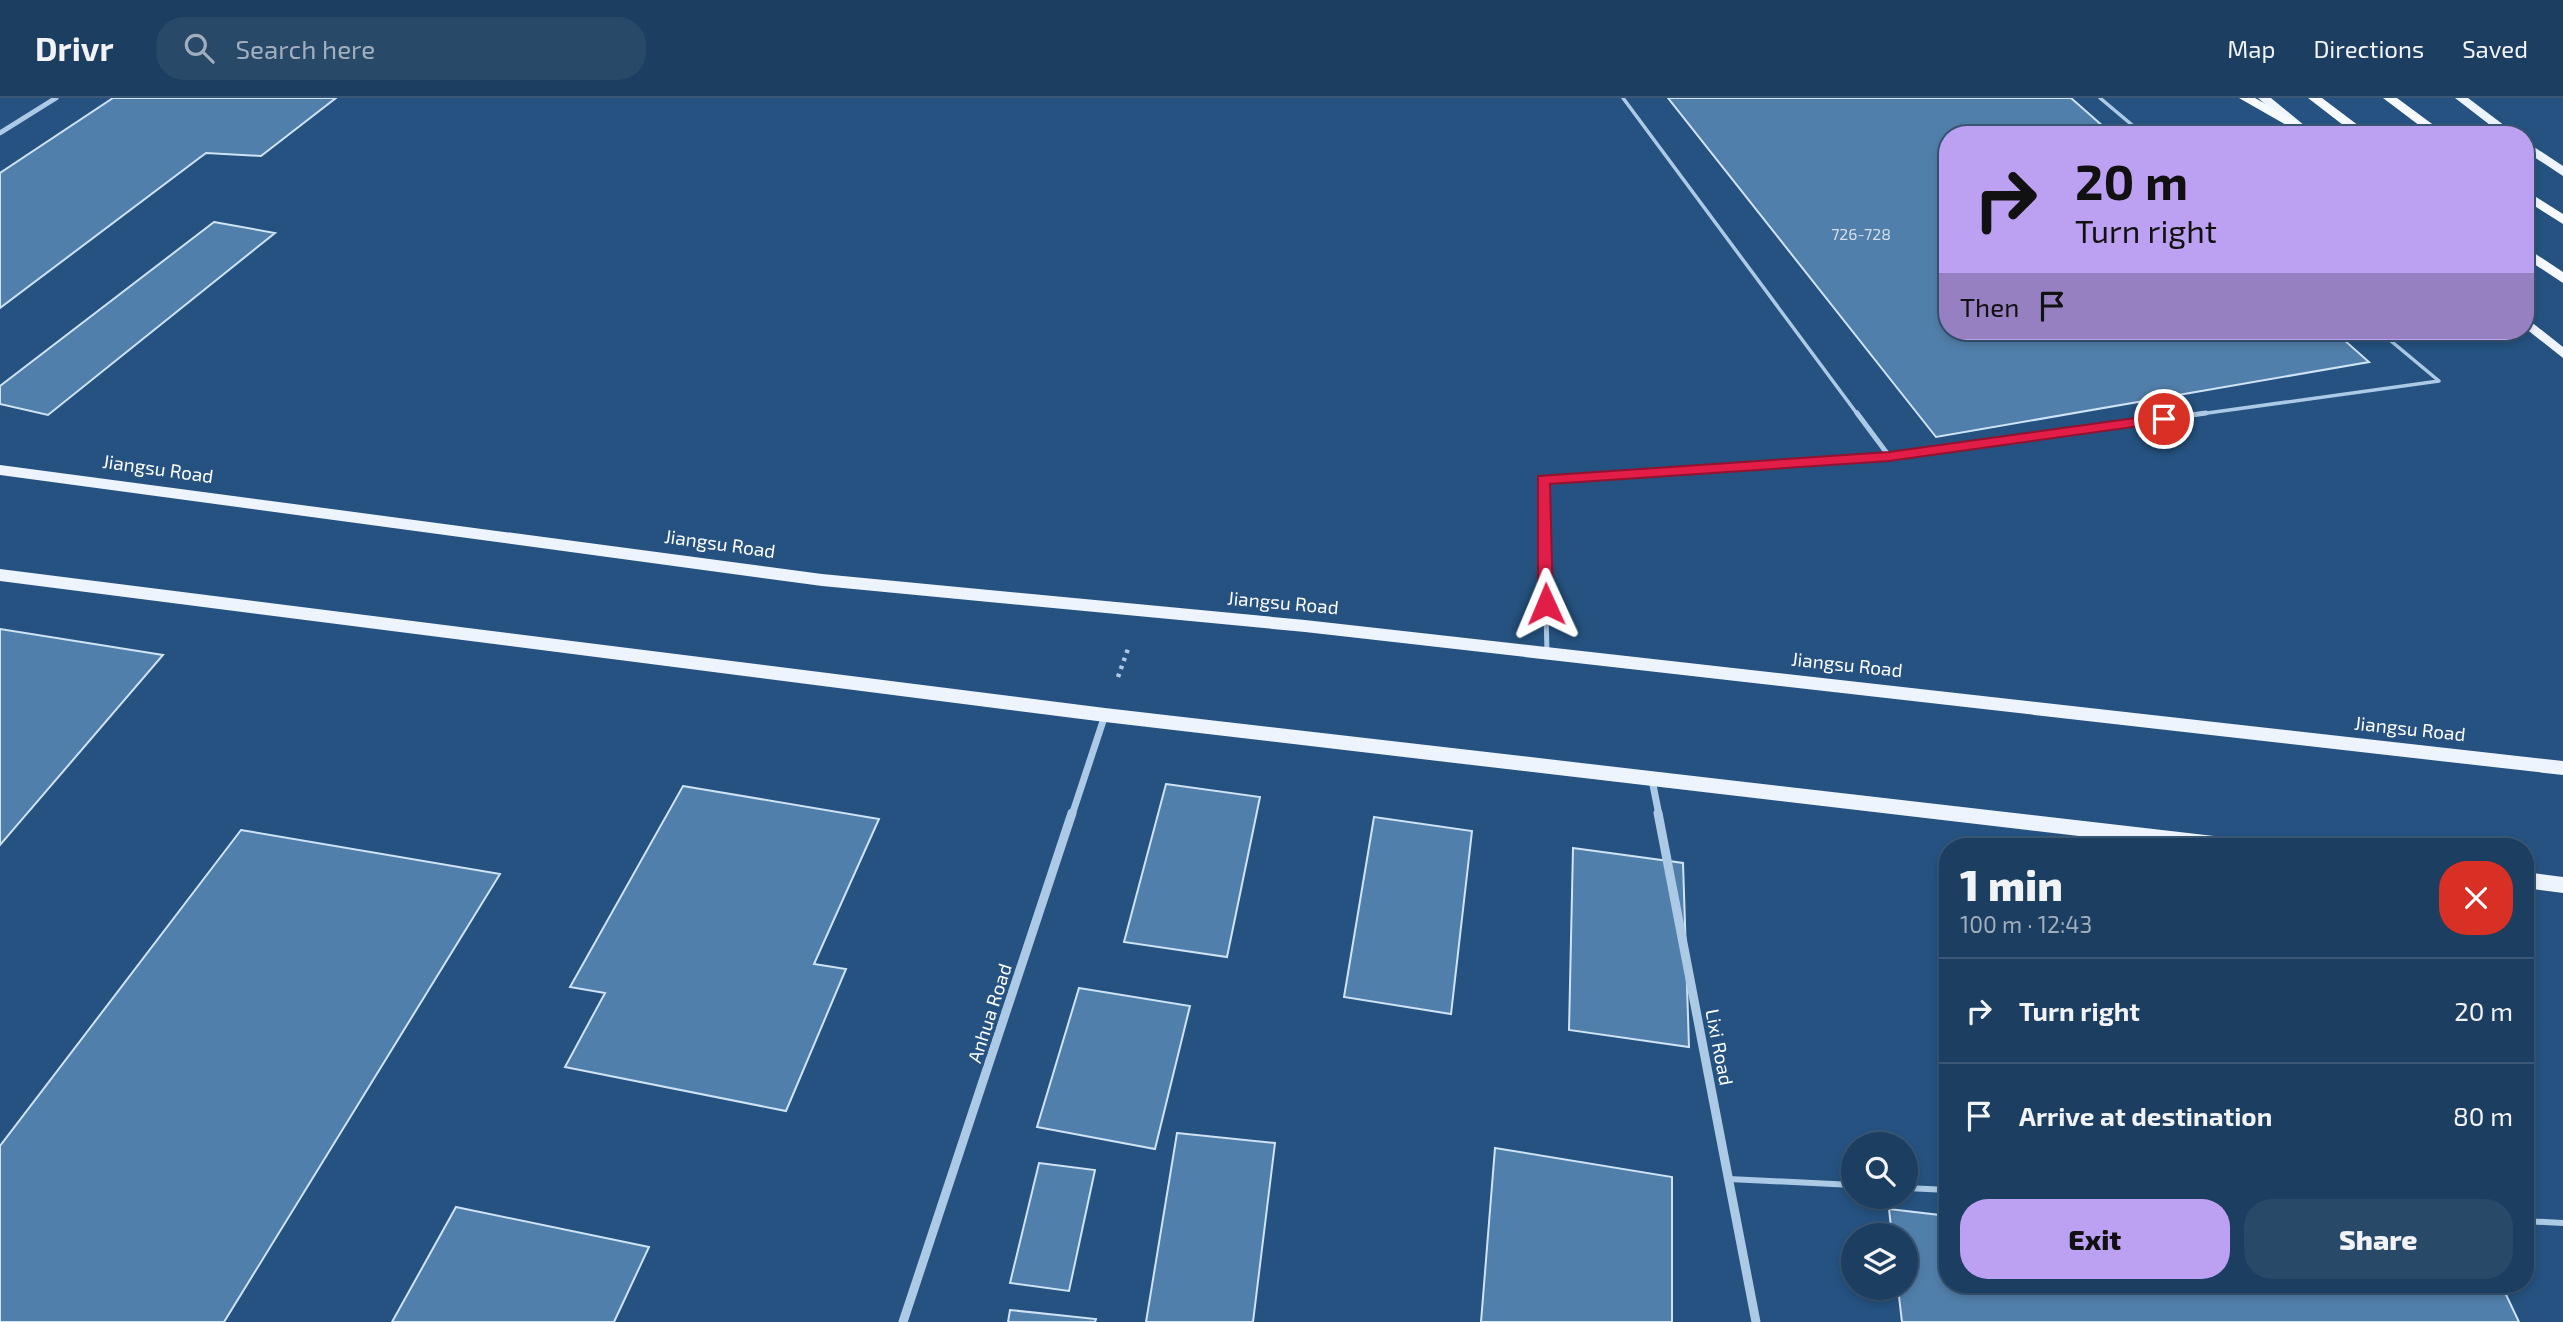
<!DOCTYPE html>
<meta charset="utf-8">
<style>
body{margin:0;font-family:"Exo 2",sans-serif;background:#294969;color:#f1f3f6;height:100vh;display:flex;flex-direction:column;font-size:26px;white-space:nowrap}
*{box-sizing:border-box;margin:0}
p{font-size:23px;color:#a0aebd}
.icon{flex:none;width:38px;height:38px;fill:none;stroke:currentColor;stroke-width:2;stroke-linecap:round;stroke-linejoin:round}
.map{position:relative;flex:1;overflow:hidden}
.panel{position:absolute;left:1939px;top:740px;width:595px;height:455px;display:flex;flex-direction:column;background:#1c3e60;border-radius:28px;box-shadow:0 4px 10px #0003,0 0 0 2px #3a5775}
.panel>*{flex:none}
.guide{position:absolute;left:1939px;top:28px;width:595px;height:214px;border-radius:28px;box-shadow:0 4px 10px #0003,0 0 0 2px #3a5775;background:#bca0f2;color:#111;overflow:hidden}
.buttons{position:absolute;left:1841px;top:1034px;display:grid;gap:14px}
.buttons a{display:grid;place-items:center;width:77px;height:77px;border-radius:50%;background:#1c3e60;box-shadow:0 4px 10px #0003,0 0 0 2px #3a5775;font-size:35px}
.pin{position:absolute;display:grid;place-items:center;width:60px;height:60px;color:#fff;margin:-30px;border:4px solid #fff;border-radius:50%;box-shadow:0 2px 7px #0007}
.me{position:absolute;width:77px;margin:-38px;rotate:359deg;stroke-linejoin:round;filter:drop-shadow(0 0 5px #0008)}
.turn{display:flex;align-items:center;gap:24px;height:147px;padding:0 21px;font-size:32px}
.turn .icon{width:91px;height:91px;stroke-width:2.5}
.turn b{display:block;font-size:49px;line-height:60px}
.then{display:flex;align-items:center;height:66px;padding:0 21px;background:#0003;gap:14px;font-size:26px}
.round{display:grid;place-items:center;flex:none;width:74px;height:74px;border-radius:28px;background:#294969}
.overview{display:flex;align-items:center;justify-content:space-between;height:119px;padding:0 21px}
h1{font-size:42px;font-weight:800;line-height:52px}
.button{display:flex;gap:14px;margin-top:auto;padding:14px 21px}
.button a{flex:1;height:80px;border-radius:28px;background:#bca0f2;color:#111;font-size:28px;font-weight:800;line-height:80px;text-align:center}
.button a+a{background:#294969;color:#f1f3f6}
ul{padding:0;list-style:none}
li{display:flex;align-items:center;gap:21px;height:105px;padding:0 21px;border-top:2px solid #3a5775}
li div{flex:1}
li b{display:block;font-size:26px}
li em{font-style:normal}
header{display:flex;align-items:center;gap:42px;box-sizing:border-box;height:98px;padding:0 35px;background:#1c3e60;border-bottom:2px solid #3a5775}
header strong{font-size:33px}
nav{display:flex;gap:38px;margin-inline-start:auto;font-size:24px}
.search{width:490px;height:63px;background:#294969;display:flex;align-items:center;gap:18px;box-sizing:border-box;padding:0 24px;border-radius:28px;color:#a0aebd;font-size:26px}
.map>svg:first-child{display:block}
</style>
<header>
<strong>Drivr</strong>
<div class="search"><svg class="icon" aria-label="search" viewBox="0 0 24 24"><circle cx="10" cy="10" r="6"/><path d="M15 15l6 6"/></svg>Search here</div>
<nav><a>Map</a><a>Directions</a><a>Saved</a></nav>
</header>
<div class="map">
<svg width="2563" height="1224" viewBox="0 0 2563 1224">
<rect width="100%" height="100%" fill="#255280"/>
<path fill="#517fab" stroke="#cfe3f5" stroke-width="2" d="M113,0H336L261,58L206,55L0,210V75Z
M1668,0H2071L2113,37H1948V233H2334L2369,264L1936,339Z
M214,124L275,135L48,317L0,306V288Z
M0,531L163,557L0,747Z
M1166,686L1260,699L1227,859L1124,844Z
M683,688L879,721L814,866L846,871L786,1013L565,969L605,895L570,889Z
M1374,719L1472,733L1451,916L1344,899Z
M241,732L500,776L224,1224H0V1048Z
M1573,750L1683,765L1689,949L1569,932Z
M1079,890L1190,908L1155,1051L1037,1029Z
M1177,1035L1275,1045L1253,1224H1146Z
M1495,1050L1672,1079V1224H1481Z
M1039,1065L1095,1072L1069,1193L1010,1185Z
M456,1109L649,1149L614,1224H392Z
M1889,1111L1948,1118V1186H2501L2519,1224H1902L1898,1190H1906V1138H1892Z
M1010,1212L1096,1221L1095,1224H1008Z"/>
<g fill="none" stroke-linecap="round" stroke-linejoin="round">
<path stroke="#accae6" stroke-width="4.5" stroke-dasharray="3.5 5" stroke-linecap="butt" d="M1118,579L1129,548"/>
<path stroke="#accae6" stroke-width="3.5" d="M1623,0L1858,317
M2100,0L2144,37
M2193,317L2439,283L2379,233"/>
<path stroke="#accae6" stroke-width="5" d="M1889,358L2206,315
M1547,555L1543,382L1889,358L1857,315"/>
<path stroke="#accae6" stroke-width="6" d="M1729,1081L1853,1087
M1906,1090L1948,1092
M2525,1123L2563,1125"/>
<path stroke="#accae6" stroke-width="5" d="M0,35L56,0"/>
<path stroke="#accae6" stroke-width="7" d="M1652,682L1659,717
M1072,717L1105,617"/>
<path stroke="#accae6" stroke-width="9" d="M1658,715L1756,1224
M903,1224L1072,715"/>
<path fill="#edf4fd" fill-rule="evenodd" d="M2258,0H2271L2316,37H2302Z
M2455,0H2468L2517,37H2503Z
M2525,43L2563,68V78L2525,53Z
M2525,219L2563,249V260L2525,230Z
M0,367L822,476L1305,522L2563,663V677L1305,534L822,488L0,377Z
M0,471L1105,610L2240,741L2247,743L2249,749H2172L1105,624L0,483Z
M2525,774L2563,779V795L2525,790Z"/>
<path fill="#f6fafe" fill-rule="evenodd" d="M2239,0H2255L2312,32L2310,35H2300Z
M2308,0H2322L2371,37H2356Z
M2383,0H2397L2447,37H2432Z
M2525,92L2563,116V126L2525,102Z
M2525,149L2563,174V185L2525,160Z"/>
</g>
<path fill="#e11d48" stroke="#92132f" stroke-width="2" d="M2164,316L2169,318V324L1889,363L1550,386L1553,506L1546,511L1538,506V378L1889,354Z"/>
<g text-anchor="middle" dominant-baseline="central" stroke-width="7" stroke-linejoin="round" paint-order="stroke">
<g font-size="16" fill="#d4dfea">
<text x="1861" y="135">726-728</text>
</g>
<g font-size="19" fill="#fff" stroke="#255280">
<text transform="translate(158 370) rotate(8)">Jiangsu Road</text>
<text transform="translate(720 445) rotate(8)">Jiangsu Road</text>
<text transform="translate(1283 504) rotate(5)">Jiangsu Road</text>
<text transform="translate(1847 566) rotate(6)">Jiangsu Road</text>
<text transform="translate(2410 630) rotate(6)">Jiangsu Road</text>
<text transform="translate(989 915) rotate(-72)">Anhua Road</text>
<text transform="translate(1720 949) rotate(79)">Lixi Road</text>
</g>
</g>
</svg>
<div class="buttons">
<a><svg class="icon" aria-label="search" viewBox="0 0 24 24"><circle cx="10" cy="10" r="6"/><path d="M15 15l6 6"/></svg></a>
<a><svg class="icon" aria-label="layers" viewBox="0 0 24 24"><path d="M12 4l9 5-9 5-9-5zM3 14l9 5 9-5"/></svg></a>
</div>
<div class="pin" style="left:2164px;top:321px;background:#d93025"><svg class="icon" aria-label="arrive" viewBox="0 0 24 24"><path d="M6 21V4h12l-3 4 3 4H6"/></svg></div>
<svg class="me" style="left:1546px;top:506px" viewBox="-20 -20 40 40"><path d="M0-17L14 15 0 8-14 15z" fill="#e11d48" stroke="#fff" stroke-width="4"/></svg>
<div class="guide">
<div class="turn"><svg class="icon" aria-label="right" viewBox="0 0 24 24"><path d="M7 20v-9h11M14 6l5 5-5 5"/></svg><div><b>20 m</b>Turn right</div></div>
<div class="then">Then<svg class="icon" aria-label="arrive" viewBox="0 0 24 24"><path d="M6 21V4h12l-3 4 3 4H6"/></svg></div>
</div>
<section class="panel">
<div class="overview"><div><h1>1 min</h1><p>100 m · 12:43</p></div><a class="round" style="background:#d93025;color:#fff"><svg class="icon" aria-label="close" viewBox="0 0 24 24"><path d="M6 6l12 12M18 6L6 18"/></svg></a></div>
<ul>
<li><svg class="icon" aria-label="right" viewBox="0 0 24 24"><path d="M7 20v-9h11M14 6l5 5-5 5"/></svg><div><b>Turn right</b></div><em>20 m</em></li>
<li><svg class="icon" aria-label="arrive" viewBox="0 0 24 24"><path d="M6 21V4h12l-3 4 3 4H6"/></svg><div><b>Arrive at destination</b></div><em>80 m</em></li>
</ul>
<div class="button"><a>Exit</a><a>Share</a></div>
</section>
</div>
